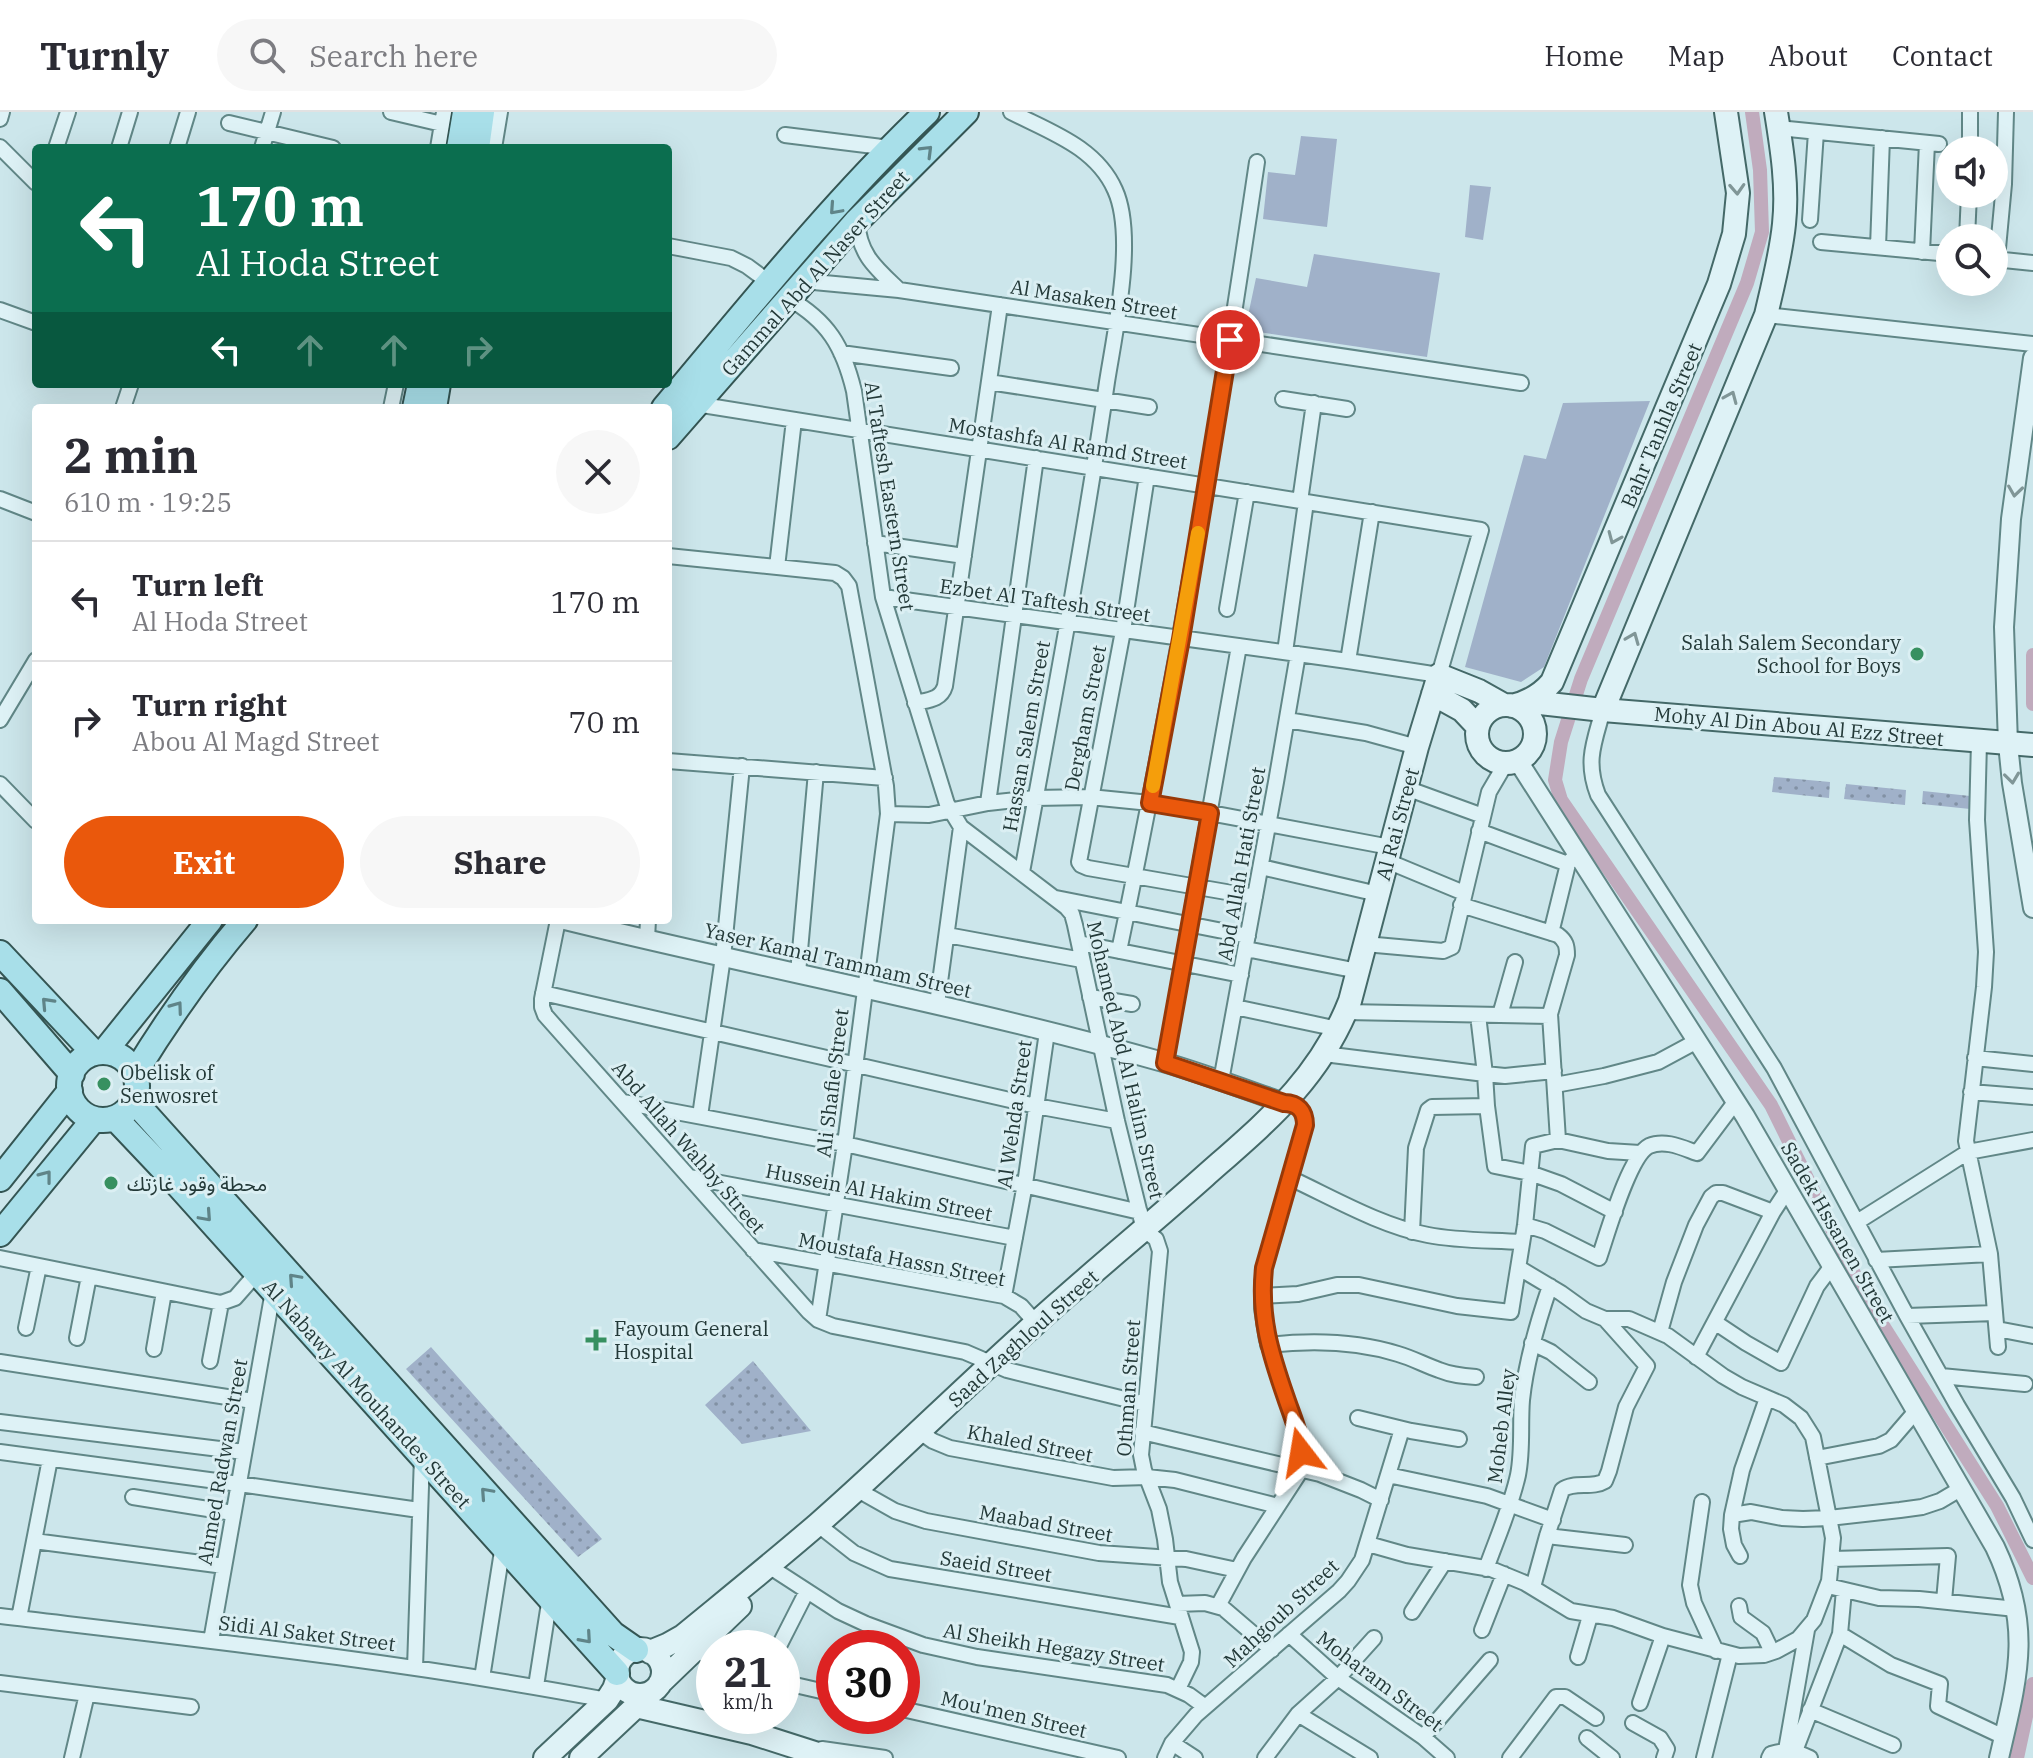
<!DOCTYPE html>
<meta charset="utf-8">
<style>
body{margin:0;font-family:"IBM Plex Serif","Noto Sans Arabic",serif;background:#f7f7f7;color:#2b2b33;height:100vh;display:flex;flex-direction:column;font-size:30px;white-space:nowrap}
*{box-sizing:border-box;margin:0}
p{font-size:26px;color:#7c7c81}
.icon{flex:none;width:44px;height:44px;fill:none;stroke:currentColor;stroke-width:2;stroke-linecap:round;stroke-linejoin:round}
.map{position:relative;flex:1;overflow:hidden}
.drawer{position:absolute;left:32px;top:292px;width:640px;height:520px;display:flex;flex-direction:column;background:#fff;border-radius:8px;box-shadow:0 8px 32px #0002}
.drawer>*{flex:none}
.guide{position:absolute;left:32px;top:32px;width:640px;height:244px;border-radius:8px;box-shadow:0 8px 32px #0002;background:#0b6e4f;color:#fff;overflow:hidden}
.tools{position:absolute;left:1936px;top:24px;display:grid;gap:16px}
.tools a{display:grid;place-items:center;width:72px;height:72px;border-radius:50%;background:#fff;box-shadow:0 8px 32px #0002;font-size:40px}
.speed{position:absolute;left:696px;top:1518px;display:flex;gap:16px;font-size:40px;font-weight:700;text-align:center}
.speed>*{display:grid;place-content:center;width:104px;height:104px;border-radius:50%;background:#fff;box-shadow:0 8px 32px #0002;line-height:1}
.speed small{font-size:20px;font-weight:400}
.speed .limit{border:12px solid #d22;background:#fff;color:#111}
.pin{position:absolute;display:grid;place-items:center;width:68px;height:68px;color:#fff;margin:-34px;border:4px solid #fff;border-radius:50%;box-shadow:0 2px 8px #0007}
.me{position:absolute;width:88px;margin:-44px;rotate:346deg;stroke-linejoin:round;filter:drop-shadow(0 0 6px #0008)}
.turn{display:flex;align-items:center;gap:28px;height:168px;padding:0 32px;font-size:36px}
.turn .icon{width:104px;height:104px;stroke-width:2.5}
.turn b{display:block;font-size:56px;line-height:68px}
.lanes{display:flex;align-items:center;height:76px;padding:0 32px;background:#0003;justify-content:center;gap:40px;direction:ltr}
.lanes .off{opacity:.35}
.round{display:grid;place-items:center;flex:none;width:84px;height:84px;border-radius:42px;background:#f7f7f7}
.summary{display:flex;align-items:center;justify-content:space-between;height:136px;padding:0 32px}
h1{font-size:48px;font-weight:800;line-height:60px}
.cta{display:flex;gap:16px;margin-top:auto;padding:16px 32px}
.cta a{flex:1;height:92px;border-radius:48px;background:#ea580c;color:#fff;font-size:32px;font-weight:800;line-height:92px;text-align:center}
.cta a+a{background:#f7f7f7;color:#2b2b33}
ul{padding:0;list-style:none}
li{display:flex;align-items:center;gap:24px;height:120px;padding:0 32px;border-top:2px solid #e1e1e2}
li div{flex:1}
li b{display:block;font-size:30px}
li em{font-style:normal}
header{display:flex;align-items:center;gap:48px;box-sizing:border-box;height:112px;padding:0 40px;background:#fff;border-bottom:2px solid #e1e1e2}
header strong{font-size:38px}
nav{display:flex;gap:44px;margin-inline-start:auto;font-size:28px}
.search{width:560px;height:72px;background:#f7f7f7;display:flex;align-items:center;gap:20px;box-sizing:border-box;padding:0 28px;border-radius:44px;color:#7c7c81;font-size:30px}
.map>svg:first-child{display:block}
</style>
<header>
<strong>Turnly</strong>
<div class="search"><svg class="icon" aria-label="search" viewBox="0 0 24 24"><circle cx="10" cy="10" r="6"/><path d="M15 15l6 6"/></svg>Search here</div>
<nav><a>Home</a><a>Map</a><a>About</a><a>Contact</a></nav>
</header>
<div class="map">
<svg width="2033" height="1646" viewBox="0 0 2033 1646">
<defs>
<pattern id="grass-dots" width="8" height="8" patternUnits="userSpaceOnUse" patternTransform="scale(2)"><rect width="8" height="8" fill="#a0b1c9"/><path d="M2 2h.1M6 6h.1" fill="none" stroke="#8291a4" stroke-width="1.8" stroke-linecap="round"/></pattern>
</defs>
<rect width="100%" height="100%" fill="#cce6eb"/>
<path fill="url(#grass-dots)" d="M1774,665L1830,670L1829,686L1772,680Z
M1846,672L1906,678L1905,693L1844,687Z
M1923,679L1970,684V697L1922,692Z
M431,1235L602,1427L578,1445L406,1257Z
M753,1249L811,1319L742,1332L705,1293Z"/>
<path fill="#a0b1c9" d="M1301,24L1337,27L1327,115L1263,107L1268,60L1295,63Z
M1470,73L1491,75L1483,128L1465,125Z
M1314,142L1440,161L1427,245L1245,218L1256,166L1307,175Z
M1650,289L1544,555L1521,570L1465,555L1524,343L1546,347L1563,291Z"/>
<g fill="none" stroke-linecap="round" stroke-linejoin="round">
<path stroke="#c0abbd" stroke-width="14" d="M1752,0L1760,58L1762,120L1747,171L1581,567L1561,630L1555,668L1561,688L1771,993L1868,1190L1997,1394L2033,1466
M2033,543V592
M2017,1646L2033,1572"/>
<defs>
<path id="minor" d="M391,0L442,12
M1011,0C1050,20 1096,35 1115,78C1136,124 1115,219 1107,270C1083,434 1052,597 1022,760
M1970,0V38
M0,7L2,0
M229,11L333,36
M1778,16L1939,32
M785,23L890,36
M0,35L36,71
M56,36L68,0
M119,36L130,0
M177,36L188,0
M262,36L273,0
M438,36L444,0
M494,36L500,0
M1810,108L1816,20
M857,109C859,143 876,156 899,178
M1967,126L1969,82
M1821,130L1950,142
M668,134L731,146L747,154L770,171
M1878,135L1882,26
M1922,140L1927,31
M1994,147L2033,151
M1997,147L2004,72L2006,0
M803,169L899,178L1521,271
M788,186C828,209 843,234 854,279L883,485L947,692L961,715L1066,795L1072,802L1075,813L1117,1009L1144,1118L1156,1127L1160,1139L1141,1343L1144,1358L1159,1397L1165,1427L1170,1470L1192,1540L1191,1550L1178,1577
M0,198L36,211
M1766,203L2033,232
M841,241L951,256
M989,270L1149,295
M1283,287L1347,297
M696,292L1481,418L1439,563L1348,549L883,485
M123,296L131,272
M391,296L396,272
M1147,364L1123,519L1079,750L1081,753L1088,756L1255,785
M0,387L36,401
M1300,389L1314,291
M875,431L964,444
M668,444L835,461L843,466L849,474L886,674L888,702L845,1032L818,1208
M777,455L794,308
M1227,497L1247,380
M1285,540L1306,390
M1348,549L1372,400
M915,591C928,588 941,588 945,574L1000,193
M1603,598C1594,631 1585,649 1598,683L1774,956L1907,1204L1957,1293L2013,1386L2033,1428
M0,608L36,548
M1287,608L1366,621L1417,635
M1979,630L1977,708L1986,840L1984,875L1966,1029L1990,1142L1998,1235
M668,649L885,666
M0,672L36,709
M1406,676L1483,704
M988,691L1036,346
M888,702L929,703L988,691L1035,686L1090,685L1150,691L1210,701L1390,735
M1479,719L1568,752
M1387,749L1464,781
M1261,755L1378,782
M1056,786L1248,824
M558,808L542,887V895L545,903L809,1200L818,1208L833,1214L965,1240L1007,1258L1145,1292
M1551,821L1568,752L1571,748
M947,823L1082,848
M647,827L648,808
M1079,831L1241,863
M1365,832L1443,839L1452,835L1489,680L1506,651
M1246,837L1358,859
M1119,839C1174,578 1218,314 1257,50
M798,861L816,660
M543,881L1036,994L1117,1009
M1090,885L1132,892
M937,892L961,715
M1235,895L1338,917
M1346,900L1550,904
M1478,903L1485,962L1505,964L1554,959
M1500,903L1515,850
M1324,942L1485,962L1487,994L1495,1054L1530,1061L1561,1072L1615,1100
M1975,946L2033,952
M1165,951L1239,534
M1221,969L1276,670L1298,542
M1555,973L1604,964L1658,950L1697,929
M1971,980L2033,985
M623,990L845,1032L1140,1100
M700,1004L723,845L742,654
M1558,1028L1608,1039L1640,1041
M689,1065L1015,1126
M1290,1066C1333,1086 1381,1114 1428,1123C1458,1129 1490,1128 1521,1130
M1857,1110L1968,1040L2033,1028
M1525,1113L1545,1119L1599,1146C1607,1123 1629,1044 1649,1034C1665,1027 1683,1036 1697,1041L1736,989
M1412,1120L1416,1036L1428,998L1432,995L1487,994
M753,1138L1004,1184L1021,1194L1036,1211
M0,1146L221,1191L235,1186L257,1161
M1876,1148L1990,1142
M1004,1184L1025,1072L1047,920
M1262,1184L1298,1182L1337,1173H1359L1457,1194L1511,1200L1525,1113L1533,1034L1558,1028L1550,902L1567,843C1567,834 1566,829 1558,823L1461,793
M1907,1204L1995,1201
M1716,1211L1746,1231L1781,1251L1817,1174L1832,1154
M26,1216L39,1154
M1997,1217L2033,1224
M1660,1220L1674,1170L1696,1113L1711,1085L1716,1081H1723L1773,1100
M77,1226L89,1164
M1532,1231L1551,1240L1589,1270
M1268,1233C1312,1228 1356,1229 1398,1242C1412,1246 1425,1253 1439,1258C1451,1263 1463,1264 1476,1265
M154,1237L164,1180
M1696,1245L1773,1100L1788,1077
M210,1249L221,1191
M0,1250L253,1289
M1941,1264L2025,1272
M1358,1306L1411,1319L1459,1327
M0,1310L244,1340
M920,1320L933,1329L950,1336L1113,1366L1147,1365L1175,1368L1278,1394
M1142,1320L1320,1362L1361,1378L1381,1388
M0,1340L239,1372L419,1398
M1817,1346L1879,1334L1891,1328L1916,1299
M1388,1363L1487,1384L1553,1408
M856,1377L895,1399L926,1409L1099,1441L1186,1447L1237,1458
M133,1385L233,1401
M1702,1390L1690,1473L1694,1491L1716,1539
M1732,1403L1751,1400L1782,1406L1803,1407L1829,1406L1900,1398L1922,1395L1940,1389L1962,1376
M817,1412L854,1441L890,1457L1180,1505
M1547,1424L1625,1433
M34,1429L224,1454
M1368,1432L1407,1443L1491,1457L1525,1471L1571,1499L1613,1506L1663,1524L1739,1544L1764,1543L1776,1539L1798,1527L1814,1508L1829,1469L1833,1426L1813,1325L1801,1306L1784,1293L1742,1275L1723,1264L1668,1224L1629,1207H1605L1586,1199L1561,1181L1519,1156
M1740,1444L1734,1433L1731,1417L1732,1403L1742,1358L1767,1286
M1832,1447L1948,1444L1944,1489
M767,1453L838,1499L866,1512L923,1533L977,1545L1167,1573L1189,1583L1204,1594
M1486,1457C1497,1426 1511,1395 1518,1363C1523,1338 1520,1313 1522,1288C1526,1249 1537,1212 1550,1174
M1828,1474L1879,1486L1919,1487L2016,1497
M1533,1475L1547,1424L1562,1378C1574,1369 1592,1377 1605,1369L1609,1359L1626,1295L1647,1254L1605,1207
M1177,1492L1205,1491L1223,1496L1272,1538
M1218,1494L1244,1446L1298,1363L1301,1352V1331L1267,1228L1262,1196V1176L1264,1156L1305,1013C1306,999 1298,991 1284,991
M1739,1494L1741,1505L1763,1521L1772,1540
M1412,1500L1445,1449
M0,1504C203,1528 406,1550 607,1588
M19,1506L50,1347
M1482,1518L1504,1462
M1289,1522L1338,1566L1423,1625L1447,1646
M1840,1522L1891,1553L1940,1572L1938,1594L2004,1625
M211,1529L273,1179
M702,1531L706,1544L714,1552
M778,1536L807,1479
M1578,1545L1590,1504
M415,1556L422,1344
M482,1566L503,1433
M782,1570L834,1582
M0,1571L191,1595
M536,1574L550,1485
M1640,1591L1663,1524
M902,1597L1118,1646
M1810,1598L1893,1633
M1298,1602L1370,1646
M1633,1611L1660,1626L1667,1637L1664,1646
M752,1621L757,1604
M1423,1625L1490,1548
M1587,1626L1612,1646
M1172,1631L1195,1646
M822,1637L885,1646
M1786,1638L1807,1518
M1795,1639L1840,1522L1844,1478
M72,1646L87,1582
M1165,1646L1172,1631L1196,1603L1339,1479L1348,1469L1362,1448L1402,1317
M1265,1646L1298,1602L1338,1566L1374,1526
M1510,1646L1556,1585H1565L1596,1606
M1704,1646L1730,1542
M1769,1646L1771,1642C1789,1637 1793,1638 1810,1646"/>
<path id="tertiary" d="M2033,246L2011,407L2004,515L2008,632L2012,671L2033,796
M1518,649L1745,1004L1995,1435C2033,1515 2018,1564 1999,1646
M565,808C764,857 966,894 1163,950C1204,962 1244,977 1284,991"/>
<path id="secondary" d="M1433,582L1462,598L1478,615
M1524,593L1540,591L1603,598L2033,633
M1477 622a29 29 0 1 1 58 0a29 29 0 1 1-58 0Z
M1512,594C1529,590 1541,583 1552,570L1719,172L1734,122L1738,81L1726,0
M1603,598L1766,203C1773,173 1781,142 1784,112C1788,75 1782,37 1776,0
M617 1560a23 23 0 1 1 46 0a23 23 0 1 1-46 0Z
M650,1540L667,1533L683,1524C728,1487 774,1450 818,1412C892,1347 962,1277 1036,1211C1091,1161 1149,1114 1205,1064C1266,1010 1319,968 1350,889L1417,635L1439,563L1479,579L1504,593
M660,1571L740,1494
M636,1594L752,1621L830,1646
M545,1646L607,1588L614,1577L618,1565
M581,1646L647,1584"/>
<path id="primary" d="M459,36L465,0
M477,36L482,0
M415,296L420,272
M434,296L438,272
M664,296C749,195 832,91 927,0
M668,325L857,109L966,0
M0,841L94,941
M0,879L72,962
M104,940L210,808
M69 974a34 34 0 1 1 68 0a34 34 0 1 1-68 0Z
M135,961C168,907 204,856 245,808
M134,989L613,1522L636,1538
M115,1006L169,1063L617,1561
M0,1067L70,979
M0,1122L94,1007"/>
</defs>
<use href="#minor" stroke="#618787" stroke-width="18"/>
<use href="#tertiary" stroke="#618787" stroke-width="22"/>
<use href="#secondary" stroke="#446968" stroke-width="26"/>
<use href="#primary" stroke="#345553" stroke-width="28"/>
<use href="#minor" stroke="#def2f6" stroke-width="14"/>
<use href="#tertiary" stroke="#def2f6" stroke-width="18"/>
<use href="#secondary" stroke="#def2f6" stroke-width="22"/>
<use href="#primary" stroke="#a8dfe9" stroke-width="24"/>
</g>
<defs><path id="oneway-chevron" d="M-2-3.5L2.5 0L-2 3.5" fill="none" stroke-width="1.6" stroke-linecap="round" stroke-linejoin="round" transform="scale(2)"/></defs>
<g stroke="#5f8488">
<use href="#oneway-chevron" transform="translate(927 39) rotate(-45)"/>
<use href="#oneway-chevron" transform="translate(835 97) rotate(132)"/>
<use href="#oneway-chevron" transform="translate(47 891) rotate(-133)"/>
<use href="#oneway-chevron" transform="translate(177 895) rotate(-54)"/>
<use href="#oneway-chevron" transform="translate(46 1064) rotate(-52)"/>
<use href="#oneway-chevron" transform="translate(206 1104) rotate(48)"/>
<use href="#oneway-chevron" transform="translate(294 1167) rotate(-132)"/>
<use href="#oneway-chevron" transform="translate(486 1381) rotate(-132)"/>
<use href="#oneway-chevron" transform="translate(586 1526) rotate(49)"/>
</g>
<g stroke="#809697">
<use href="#oneway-chevron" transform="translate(1737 77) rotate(87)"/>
<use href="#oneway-chevron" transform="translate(1731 285) rotate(-67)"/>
<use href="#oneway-chevron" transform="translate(2015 379) rotate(98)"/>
<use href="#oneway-chevron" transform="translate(1614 426) rotate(113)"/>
<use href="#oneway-chevron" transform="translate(1633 526) rotate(-68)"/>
<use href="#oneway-chevron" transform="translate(2012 666) rotate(83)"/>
</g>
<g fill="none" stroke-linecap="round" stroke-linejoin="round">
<defs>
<path id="route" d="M1230,228L1181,527L1150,691L1210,701L1165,951L1284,991C1298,991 1305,999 1305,1013L1264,1156C1259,1205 1270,1240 1286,1286C1292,1304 1300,1321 1301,1340"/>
</defs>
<use href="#route" stroke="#983908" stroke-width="20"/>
<use href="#route" stroke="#ea580c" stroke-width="14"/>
<path stroke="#f59e0b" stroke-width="14" d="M1153,674L1198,421"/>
</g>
<g fill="#379060" stroke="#dbeff3" stroke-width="3">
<circle cx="1917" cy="542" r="8"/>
<circle cx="104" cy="972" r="8"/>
<circle cx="111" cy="1071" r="8"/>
<path d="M592 1216h8v8h8v8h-8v8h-8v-8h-8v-8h8z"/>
</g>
<g text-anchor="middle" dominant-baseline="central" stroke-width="6" stroke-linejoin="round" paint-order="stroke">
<g font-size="20" fill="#233938" stroke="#dbeff3">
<text transform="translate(815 161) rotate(-48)">Gammal Abd Al Naser Street</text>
<text transform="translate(1094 187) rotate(9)">Al Masaken Street</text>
<text transform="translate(1661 313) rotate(-67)">Bahr Tanhla Street</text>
<text transform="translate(1068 331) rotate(9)">Mostashfa Al Ramd Street</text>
<text transform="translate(890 384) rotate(81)">Al Taftesh Eastern Street</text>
<text transform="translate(1045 488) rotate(8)">Ezbet Al Taftesh Street</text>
<text transform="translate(1085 606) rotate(-79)">Dergham Street</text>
<text transform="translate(1799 614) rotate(5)">Mohy Al Din Abou Al Ezz Street</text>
<text transform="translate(1026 624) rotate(-80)">Hassan Salem Street</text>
<text transform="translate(1397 712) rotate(-75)">Al Rai Street</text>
<text transform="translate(1241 752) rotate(-80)">Abd Allah Hati Street</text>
<text transform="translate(838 848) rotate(13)">Yaser Kamal Tammam Street</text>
<text transform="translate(1126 948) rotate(77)">Mohamed Abd Al Halim Street</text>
<text transform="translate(832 971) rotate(-83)">Ali Shafie Street</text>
<text transform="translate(1014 1002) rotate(-82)">Al Wehda Street</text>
<text transform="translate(689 1035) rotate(49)">Abd Allah Wahby Street</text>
<text transform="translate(879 1080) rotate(11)">Hussein Al Hakim Street</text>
<text transform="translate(1838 1120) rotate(60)">Sadek Hssanen Street</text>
<text transform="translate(902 1147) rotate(11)">Moustafa Hassn Street</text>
<text transform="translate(1023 1226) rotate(-42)">Saad Zaghloul Street</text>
<text transform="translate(1128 1276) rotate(-86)">Othman Street</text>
<text transform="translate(367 1282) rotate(48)">Al Nabawy Al Mouhandes Street</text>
<text transform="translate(1501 1314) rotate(-83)">Moheb Alley</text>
<text transform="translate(1030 1331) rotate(11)">Khaled Street</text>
<text transform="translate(222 1350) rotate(-80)">Ahmed Radwan Street</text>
<text transform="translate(1046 1411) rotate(10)">Maabad Street</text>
<text transform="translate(996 1454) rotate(9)">Saeid Street</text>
<text transform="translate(1281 1501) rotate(-43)">Mahgoub Street</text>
<text transform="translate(307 1521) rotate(7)">Sidi Al Saket Street</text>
<text transform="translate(1054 1535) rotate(9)">Al Sheikh Hegazy Street</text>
<text transform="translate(1380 1569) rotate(37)">Moharam Street</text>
<text transform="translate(1014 1602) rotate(13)">Mou'men Street</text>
</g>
<g font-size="20" fill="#233938" stroke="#dbeff3" text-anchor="start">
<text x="1901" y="530" text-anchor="end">Salah Salem Secondary<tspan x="1901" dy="23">School for Boys</tspan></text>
<text x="120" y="960">Obelisk of<tspan x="120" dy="23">Senwosret</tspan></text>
<text x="127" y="1071">محطة وقود غازتك</text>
<text x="614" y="1216">Fayoum General<tspan x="614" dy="23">Hospital</tspan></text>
</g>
</g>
</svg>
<div class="tools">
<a><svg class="icon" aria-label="sound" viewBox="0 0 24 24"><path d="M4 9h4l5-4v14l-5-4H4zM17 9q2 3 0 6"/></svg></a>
<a><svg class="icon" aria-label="search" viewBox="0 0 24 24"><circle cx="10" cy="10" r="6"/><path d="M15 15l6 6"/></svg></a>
</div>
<div class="speed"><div>21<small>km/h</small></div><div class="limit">30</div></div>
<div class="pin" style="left:1230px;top:228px;background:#d93025"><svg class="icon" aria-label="arrive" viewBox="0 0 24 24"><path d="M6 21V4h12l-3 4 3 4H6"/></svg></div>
<svg class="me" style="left:1301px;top:1340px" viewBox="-20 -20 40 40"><path d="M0-17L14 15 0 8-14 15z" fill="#ea580c" stroke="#fff" stroke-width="4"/></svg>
<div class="guide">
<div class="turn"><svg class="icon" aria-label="left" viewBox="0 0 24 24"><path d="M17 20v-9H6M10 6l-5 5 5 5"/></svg><div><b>170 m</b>Al Hoda Street</div></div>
<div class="lanes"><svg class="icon" aria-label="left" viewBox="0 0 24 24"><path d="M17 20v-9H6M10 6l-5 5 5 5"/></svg><svg class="icon off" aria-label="ahead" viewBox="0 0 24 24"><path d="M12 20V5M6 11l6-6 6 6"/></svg><svg class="icon off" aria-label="ahead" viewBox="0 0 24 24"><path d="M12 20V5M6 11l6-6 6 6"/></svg><svg class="icon off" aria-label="right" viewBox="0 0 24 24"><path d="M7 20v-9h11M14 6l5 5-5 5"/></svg></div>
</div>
<section class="drawer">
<div class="summary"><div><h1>2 min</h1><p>610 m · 19:25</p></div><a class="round"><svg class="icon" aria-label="close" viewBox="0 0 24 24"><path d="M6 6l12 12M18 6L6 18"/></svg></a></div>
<ul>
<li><svg class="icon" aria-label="left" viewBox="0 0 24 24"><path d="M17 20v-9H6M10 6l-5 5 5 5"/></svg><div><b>Turn left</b><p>Al Hoda Street</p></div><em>170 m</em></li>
<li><svg class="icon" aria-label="right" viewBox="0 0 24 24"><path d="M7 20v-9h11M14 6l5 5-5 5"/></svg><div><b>Turn right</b><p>Abou Al Magd Street</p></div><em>70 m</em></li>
</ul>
<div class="cta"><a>Exit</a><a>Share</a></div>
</section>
</div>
